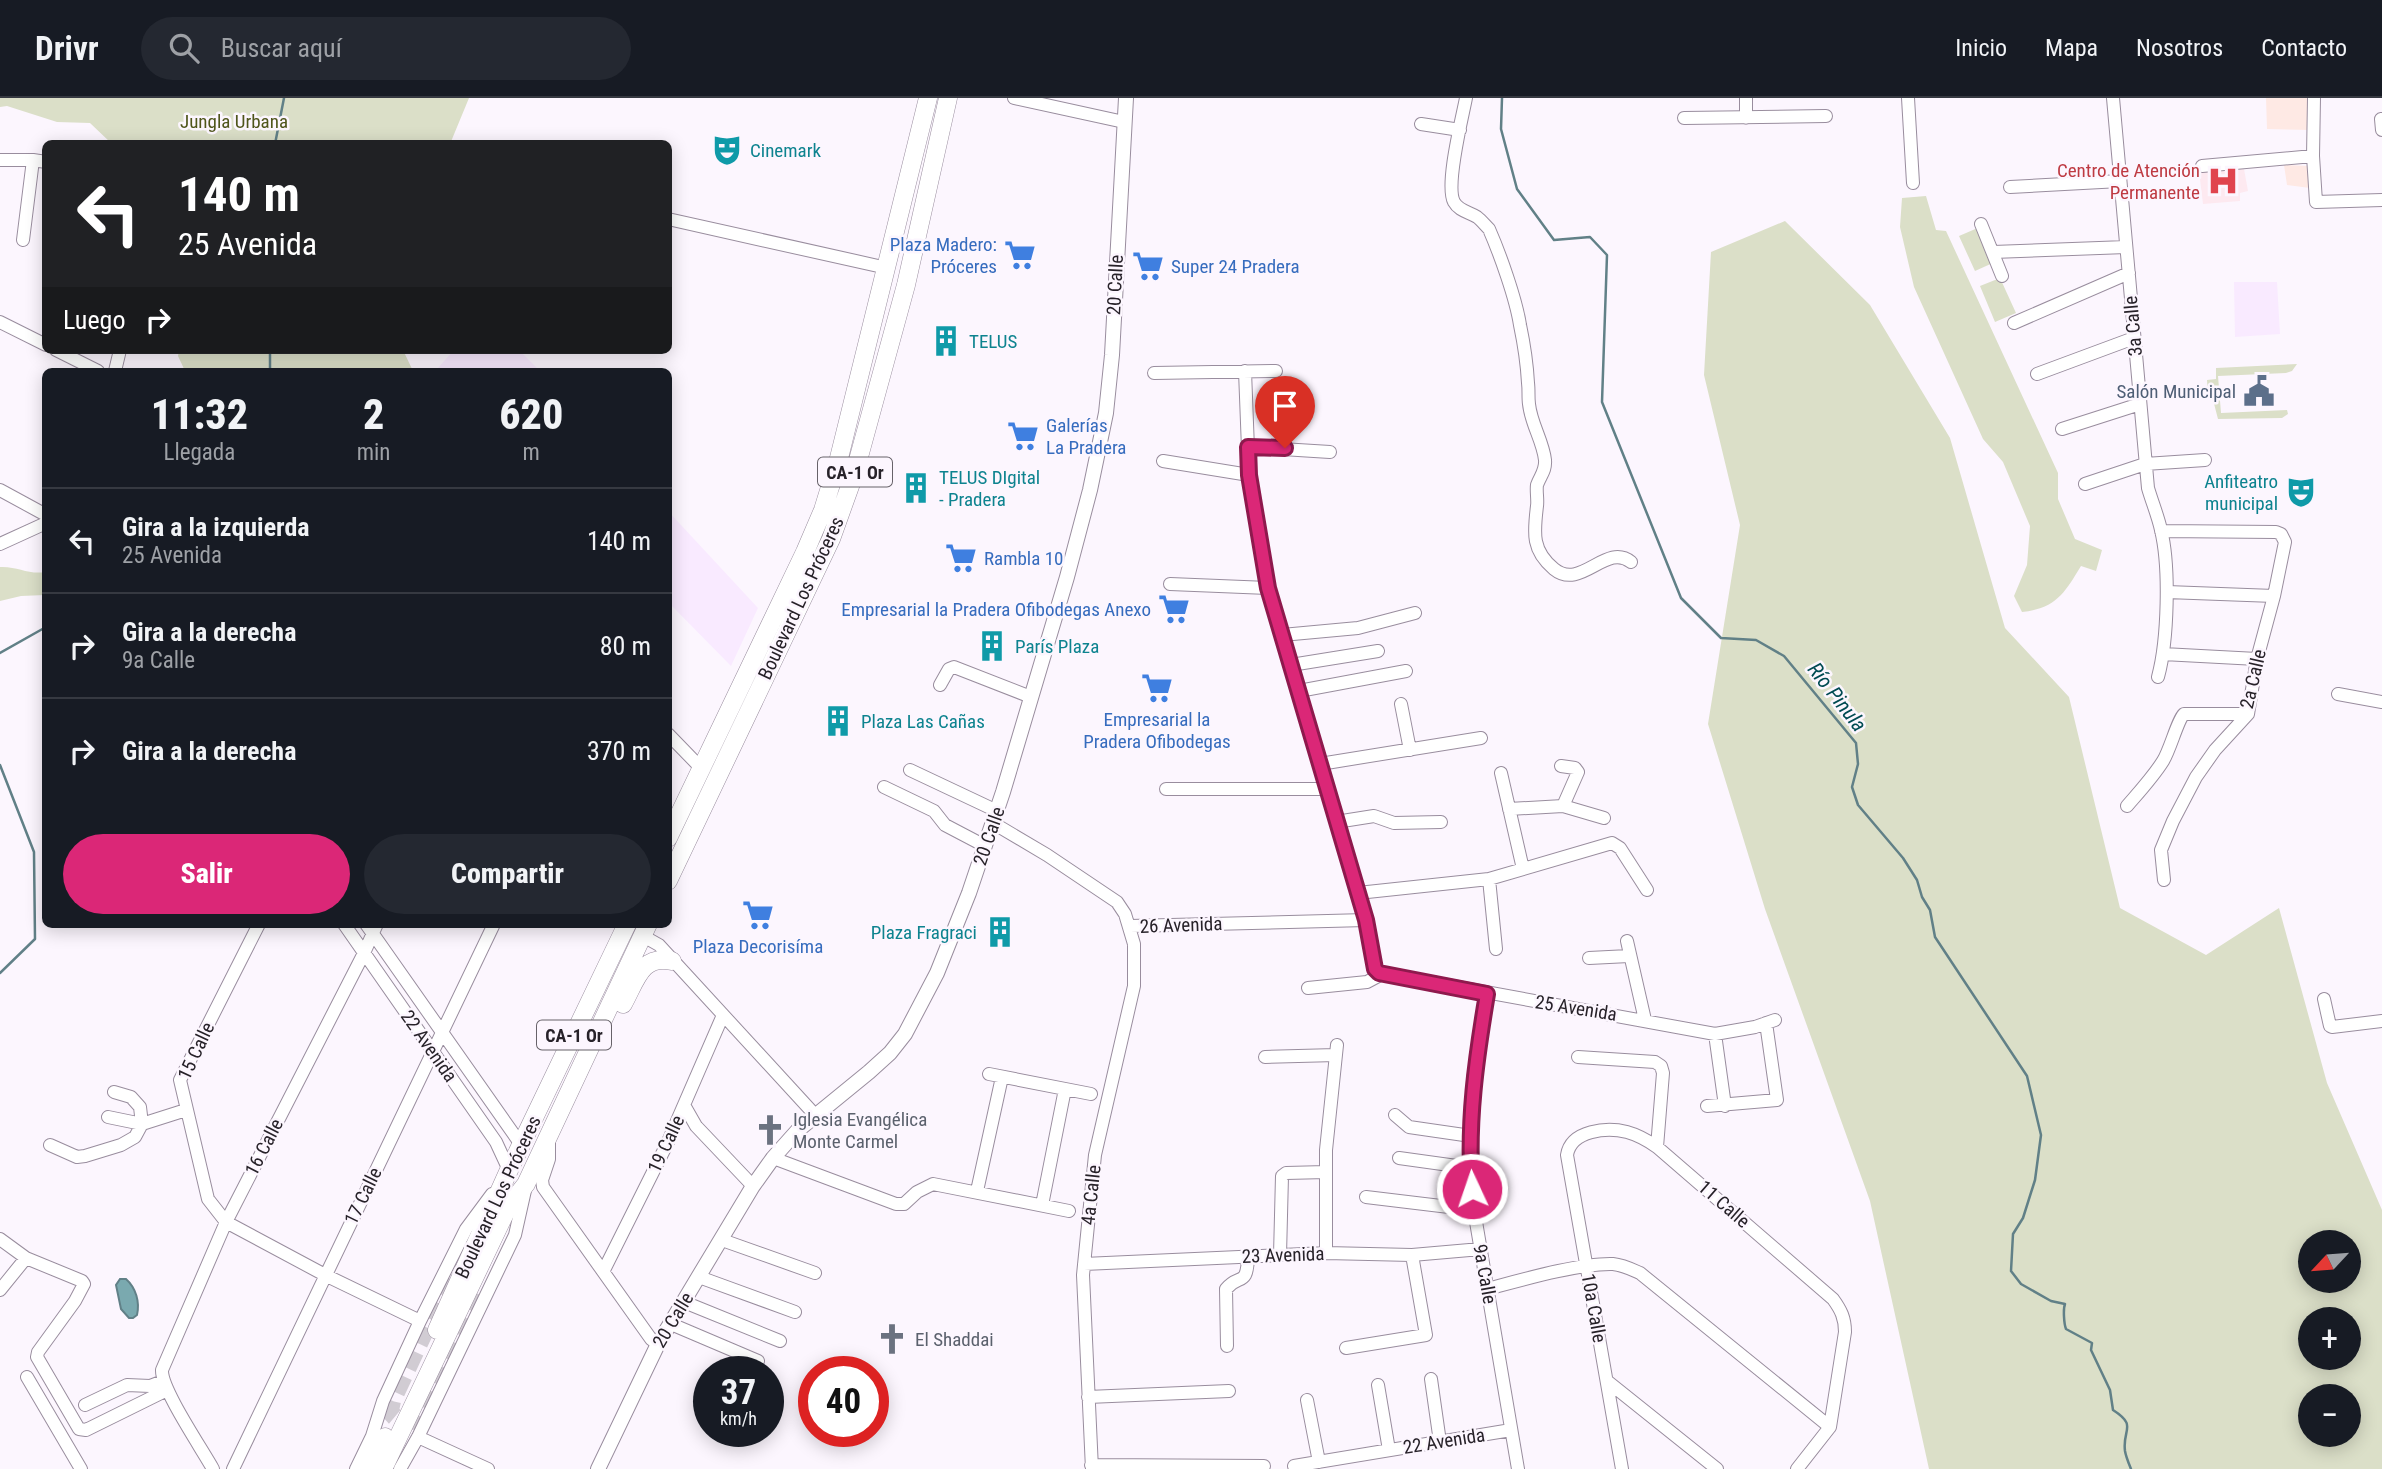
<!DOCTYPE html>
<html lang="es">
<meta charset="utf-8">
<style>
body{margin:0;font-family:"Roboto Condensed",sans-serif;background:#242831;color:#f1f3f6;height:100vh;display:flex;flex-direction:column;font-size:26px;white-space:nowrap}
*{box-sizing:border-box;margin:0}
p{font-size:23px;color:#9ea1a6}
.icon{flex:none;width:38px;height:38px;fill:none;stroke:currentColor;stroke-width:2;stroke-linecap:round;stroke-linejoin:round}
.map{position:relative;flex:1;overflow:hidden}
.details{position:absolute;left:42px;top:270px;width:630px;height:560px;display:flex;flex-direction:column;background:#171b24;border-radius:10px;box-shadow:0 4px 18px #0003}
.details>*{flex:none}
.hud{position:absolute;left:42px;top:42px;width:630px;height:214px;border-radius:10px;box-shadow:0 4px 18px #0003;background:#202124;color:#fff;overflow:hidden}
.needle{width:46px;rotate:244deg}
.buttons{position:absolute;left:2298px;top:1132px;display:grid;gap:14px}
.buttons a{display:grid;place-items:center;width:63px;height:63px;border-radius:50%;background:#171b24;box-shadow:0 4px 18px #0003;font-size:35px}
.speed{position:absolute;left:693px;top:1258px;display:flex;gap:14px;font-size:35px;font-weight:700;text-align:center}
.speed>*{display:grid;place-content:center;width:91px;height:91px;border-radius:50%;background:#171b24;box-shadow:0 4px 18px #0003;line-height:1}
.speed small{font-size:18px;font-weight:400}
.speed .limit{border:10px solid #d22;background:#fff;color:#111}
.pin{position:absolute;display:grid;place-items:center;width:60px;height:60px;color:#fff;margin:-72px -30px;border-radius:50% 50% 50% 0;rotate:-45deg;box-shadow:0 0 7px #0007}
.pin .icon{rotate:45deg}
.me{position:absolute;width:77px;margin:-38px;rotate:357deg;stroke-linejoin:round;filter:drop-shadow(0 0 5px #0008)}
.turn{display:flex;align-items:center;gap:24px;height:147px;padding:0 21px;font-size:32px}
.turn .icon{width:91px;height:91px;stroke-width:2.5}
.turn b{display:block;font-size:49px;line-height:60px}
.then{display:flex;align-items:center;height:66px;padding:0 21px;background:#0003;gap:14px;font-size:26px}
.eta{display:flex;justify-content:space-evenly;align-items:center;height:119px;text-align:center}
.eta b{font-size:42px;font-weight:800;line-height:49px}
.cta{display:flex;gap:14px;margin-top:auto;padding:14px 21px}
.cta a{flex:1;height:80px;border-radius:42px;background:#db2777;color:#fff;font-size:28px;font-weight:800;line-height:80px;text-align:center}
.cta a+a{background:#242831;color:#f1f3f6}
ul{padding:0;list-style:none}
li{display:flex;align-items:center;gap:21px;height:105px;padding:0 21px;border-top:2px solid #363941}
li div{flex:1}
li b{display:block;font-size:26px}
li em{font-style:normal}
header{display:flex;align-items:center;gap:42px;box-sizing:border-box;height:98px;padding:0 35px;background:#171b24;border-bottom:2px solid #363941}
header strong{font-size:33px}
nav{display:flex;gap:38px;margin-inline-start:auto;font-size:24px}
.search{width:490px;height:63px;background:#242831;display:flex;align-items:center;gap:18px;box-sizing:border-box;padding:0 24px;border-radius:38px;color:#9ea1a6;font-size:26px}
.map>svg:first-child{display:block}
</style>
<header>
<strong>Drivr</strong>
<div class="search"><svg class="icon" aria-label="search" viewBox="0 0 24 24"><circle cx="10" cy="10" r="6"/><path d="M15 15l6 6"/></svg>Buscar aquí</div>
<nav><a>Inicio</a><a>Mapa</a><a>Nosotros</a><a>Contacto</a></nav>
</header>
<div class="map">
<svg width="2382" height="1371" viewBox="0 0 2382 1371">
<rect width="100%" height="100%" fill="#fcf6fe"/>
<path fill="#f9eaff" d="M2234,184H2277L2280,236L2235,239Z
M454,252H519L540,273H438L437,271Z
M668,413L758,510L731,568L669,505Z"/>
<path fill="#fee9e4" d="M2266,0H2312L2311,32L2267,31Z
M2284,67L2309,68L2310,90L2287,87Z"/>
<path fill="#fde9f0" d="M2244,71L2248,93L2240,95V103L2203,106L2199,73Z"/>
<path fill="#dbdfc8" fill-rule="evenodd" d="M0,0H469L450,46L111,45L90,25L57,24L7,8L0,9Z
M1926,98L1936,132L1946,133L2058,375V401L2075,441L2102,452L2096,473L2081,468C2064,496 2056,510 2022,514L2014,498L2027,467L2030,428L2003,364L1983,341L1914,189L1900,129L1902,100Z
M1785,123L1870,207L1950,340L2005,530L2069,599L2120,810L2206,857L2279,810L2327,985L2382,1112V1371H1929L1870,1103L1765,811L1708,626L1740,427L1704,277L1711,154ZM2310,1144H2348V1183H2310ZM2310,1222H2348V1260H2310ZM2310,1298H2348V1337H2310Z
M1980,129L1995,164L1975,173L1959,138Z
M2000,180L2016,215L1995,224L1980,188Z
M179,252H403L413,273H185L178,258Z
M2297,266L2292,273L2286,275L2218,278L2221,315L2287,312L2288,316L2282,320L2218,321L2212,298H2208L2207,282L2216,281V270Z
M0,469C17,468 29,477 45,474V497L21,498L0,503Z"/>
<path fill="#7aa9af" stroke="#618087" stroke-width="2" d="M120,1181H126C136,1190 140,1204 137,1217L133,1220H129L121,1211L116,1187Z"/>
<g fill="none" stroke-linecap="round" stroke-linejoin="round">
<path stroke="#618087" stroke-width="2.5" d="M1502,0L1501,31L1517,91L1554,142L1590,139L1607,157L1602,304L1681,500L1721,540L1756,542L1784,558L1856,645L1858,666L1852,689L1858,707L1903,760L1917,782L1922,799L1930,812L1935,839L2027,978L2041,1037L2035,1082L2023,1120L2013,1136L2011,1173L2021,1186L2051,1203L2065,1206C2063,1211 2064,1226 2066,1231L2092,1245L2091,1252L2110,1292L2113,1312C2138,1328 2122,1331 2125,1353C2126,1359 2129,1366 2131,1371
M275,46L284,0
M270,273V252
M0,555L46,529
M0,667L34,754L35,841L0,875"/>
<path stroke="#d1ccd3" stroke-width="18" stroke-dasharray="18 9" stroke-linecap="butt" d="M461,1156L392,1303L390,1312C394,1322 402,1323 412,1323L421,1314L479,1194"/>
<defs>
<path id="minor" d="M1014,0L1124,24
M1466,0C1462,21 1445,87 1454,104C1459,113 1469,114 1477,119C1481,122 1485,127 1489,131C1500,156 1516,201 1520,227C1524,246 1527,266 1528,285C1529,292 1528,299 1529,306C1531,326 1543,343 1545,362C1546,373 1540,378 1537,387C1536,393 1538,402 1537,408C1534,434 1531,452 1554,471C1581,493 1606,444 1631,464
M1908,0L1913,85
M2113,0L2148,390C2152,404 2158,418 2161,432C2170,469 2168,542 2158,579
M2314,0L2313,58L2316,104L2382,102
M1684,20L1826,18
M1746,20V0
M2381,21L2382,32
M1421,26L1460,32
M0,62H33L46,64
M2202,68L2313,58
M2010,89L2120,83
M668,121L887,170
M1981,126L2002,178
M23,142L33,62
M1993,154L2126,149
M0,224L46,247
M2014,225L2129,175
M56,252L98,273
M115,273L120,252
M1245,273L1249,377L1268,490L1366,822L1376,874L1715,936L1755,929L1775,922
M1154,275L1276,273
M2037,276L2134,240
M2062,331L2140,306
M1248,349L1330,354
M1163,363L1249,377
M2085,386L2145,366L2205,362
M0,392L46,417
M2161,433L2276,434L2281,436L2285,444L2274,498L2257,561L2248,616L2215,652L2196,679L2173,723L2161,752L2164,782
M0,446L46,425
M1170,486L1268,490
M2167,494L2274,498
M1282,537L1358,530L1415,515
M2163,556L2257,561
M1291,567L1378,553
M940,587L949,571L954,569L1031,599
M1299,593L1406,573
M2338,596L2382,604
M1401,606L1410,652
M668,636L702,671
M1320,666L1481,640
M1561,668L1575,670L1578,674L1563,708
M910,672L997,713
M1501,675L1523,771
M884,689L934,713L945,727L985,748
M1166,691H1327
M2127,708C2139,694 2153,679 2163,663C2170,652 2178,621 2184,616H2248
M1509,711L1563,708L1604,720
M1336,724L1374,718L1394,725L1441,724
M993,725L1047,757L1117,804L1125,816L1134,846V888L1095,1057L1083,1177L1092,1371
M1489,781L1496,851
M1358,795L1489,781L1612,745L1620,750L1647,792
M259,826L180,982L208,1101L226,1124L325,1177L420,1223
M344,826L496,1044L509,1072
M366,826L522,1048
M1130,828L1366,822
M643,838L659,847L816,1018
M1627,843L1645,922
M1589,860L1629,858
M1308,890L1367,884L1382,876
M1487,896L1473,982L1471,1038L1474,1112L1518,1371
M2324,901L2330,928L2332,929L2382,923
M1715,936L1725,1008
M1265,959L1336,957
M1578,959L1655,964L1661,968L1663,975L1657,1049
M989,976L1091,996
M684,1007L696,1028L753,1088
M1707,1008L1777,1002L1766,925
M1395,1017L1409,1029L1471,1038
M108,1019L142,1026L186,1012
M549,1044V1061L542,1082L543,1089L651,1241L658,1246
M50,1047L77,1059L85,1058L121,1047L135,1039L142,1026L140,1009L131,999L114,994
M773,1060L896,1106H904L917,1094L933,1086L1069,1113
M1399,1060L1471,1070
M977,1093L1002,979
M1366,1099L1474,1112
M1042,1107L1065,991
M0,1141L26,1160L82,1183L84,1186L75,1203L38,1254L37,1259L79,1331L86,1332L167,1292
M722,1142L815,1175
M1326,1155V1052L1337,947
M1280,1157L1282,1078L1286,1075L1326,1074
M1084,1166L1326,1155L1412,1157L1481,1151
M604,1172L667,1046L723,917
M699,1179L795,1214
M1487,1191C1521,1182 1580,1165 1613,1166C1623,1167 1631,1171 1640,1175L1830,1329
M0,1192L26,1160
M684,1204L780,1243
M671,1226L758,1263
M1227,1248L1226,1191C1239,1175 1247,1190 1248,1159
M1346,1250L1426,1237L1412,1157
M27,1279L81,1371
M1431,1281L1440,1344
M1607,1283L1717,1371
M1378,1287L1389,1352
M1088,1299L1229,1293
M1307,1302L1319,1364
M85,1307L127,1287L150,1288L163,1283
M418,1339L488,1371
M1091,1367L1264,1368
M1294,1368L1511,1332
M213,1371C202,1351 161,1291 162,1272L226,1124L364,855L377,826
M233,1371L494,826
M356,1371L372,1338L383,1303L420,1223L466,1131L492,1096
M400,1371L418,1339L515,1137L526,1088
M1622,1371L1567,1057C1571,1032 1607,1029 1627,1034C1638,1037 1647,1042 1657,1049L1833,1201C1841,1212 1845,1220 1845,1234L1830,1329L1797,1371"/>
<path id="major" d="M598,1371L658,1246L753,1088L773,1060L798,1032L869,974L890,955L905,936L937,875L969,795L1003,694L1067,479L1090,392L1106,315L1112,257L1126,0"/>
<path id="highway" d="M668,740L805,454L823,412L839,360L928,0
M668,783L831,441L854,377L906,187L948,0
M623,906C636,883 641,856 672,863
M437,1232L509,1072L627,826
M369,1371L385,1339
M383,1371L508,1109L526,1086L648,826"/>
</defs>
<use href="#minor" stroke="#998d9e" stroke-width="14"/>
<use href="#major" stroke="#998d9e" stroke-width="16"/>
<use href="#highway" stroke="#998d9e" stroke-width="19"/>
<use href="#minor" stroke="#fff" stroke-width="12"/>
<use href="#major" stroke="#fff" stroke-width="14"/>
<use href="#highway" stroke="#fff" stroke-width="18"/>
</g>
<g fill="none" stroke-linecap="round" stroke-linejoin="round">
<defs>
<path id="route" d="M1285,350L1248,349L1249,377L1268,490L1366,822L1375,871L1379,875L1487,896C1476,961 1467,1025 1472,1091"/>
</defs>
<use href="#route" stroke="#8e194d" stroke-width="18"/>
<use href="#route" stroke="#db2777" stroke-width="12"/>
</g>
<defs>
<symbol id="theatre-bare" viewBox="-9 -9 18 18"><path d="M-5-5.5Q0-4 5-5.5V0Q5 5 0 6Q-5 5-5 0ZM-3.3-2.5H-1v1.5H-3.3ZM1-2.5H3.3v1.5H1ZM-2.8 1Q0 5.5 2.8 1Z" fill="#0f9aa8" stroke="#fcf6fe" stroke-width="2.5" paint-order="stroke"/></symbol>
<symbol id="hospital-bare" viewBox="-9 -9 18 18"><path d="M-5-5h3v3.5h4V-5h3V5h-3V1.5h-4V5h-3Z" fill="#e0444e" stroke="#fcf6fe" stroke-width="2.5" paint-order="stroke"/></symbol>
<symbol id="supermarket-bare" viewBox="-9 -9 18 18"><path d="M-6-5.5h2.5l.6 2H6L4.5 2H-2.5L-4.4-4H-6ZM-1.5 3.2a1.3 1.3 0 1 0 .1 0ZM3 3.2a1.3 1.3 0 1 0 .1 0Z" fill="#3f7fe0" stroke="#fcf6fe" stroke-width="2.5" paint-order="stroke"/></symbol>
<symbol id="building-bare" viewBox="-9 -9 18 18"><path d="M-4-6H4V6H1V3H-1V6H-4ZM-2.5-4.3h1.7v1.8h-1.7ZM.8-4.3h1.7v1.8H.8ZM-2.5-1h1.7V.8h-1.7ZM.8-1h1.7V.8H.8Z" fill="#0f9aa8" stroke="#fcf6fe" stroke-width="2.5" paint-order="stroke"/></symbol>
<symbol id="civic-bare" viewBox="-9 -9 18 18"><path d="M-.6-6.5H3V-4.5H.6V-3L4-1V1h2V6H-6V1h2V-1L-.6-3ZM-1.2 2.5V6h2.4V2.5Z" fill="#5c6f8a" stroke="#fcf6fe" stroke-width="2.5" paint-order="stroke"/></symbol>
<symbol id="church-bare" viewBox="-9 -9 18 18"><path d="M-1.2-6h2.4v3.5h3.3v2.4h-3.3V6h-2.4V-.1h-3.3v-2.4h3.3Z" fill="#6b7280" stroke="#fcf6fe" stroke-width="2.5" paint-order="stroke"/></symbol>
</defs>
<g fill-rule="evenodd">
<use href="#theatre-bare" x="705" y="30" width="44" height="44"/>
<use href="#hospital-bare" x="2201" y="61" width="44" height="44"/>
<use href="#supermarket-bare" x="998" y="135" width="44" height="44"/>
<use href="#supermarket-bare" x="1126" y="146" width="44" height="44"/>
<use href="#building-bare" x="924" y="221" width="44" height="44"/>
<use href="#civic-bare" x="2237" y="271" width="44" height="44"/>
<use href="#supermarket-bare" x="1001" y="316" width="44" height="44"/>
<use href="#building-bare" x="894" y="368" width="44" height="44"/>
<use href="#theatre-bare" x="2279" y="372" width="44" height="44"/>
<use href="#supermarket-bare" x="939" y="438" width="44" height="44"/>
<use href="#supermarket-bare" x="1152" y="489" width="44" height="44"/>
<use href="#building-bare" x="970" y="526" width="44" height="44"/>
<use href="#supermarket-bare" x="1135" y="568" width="44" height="44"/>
<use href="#building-bare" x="816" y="601" width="44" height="44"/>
<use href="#supermarket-bare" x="736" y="795" width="44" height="44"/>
<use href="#building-bare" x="978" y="812" width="44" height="44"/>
<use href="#church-bare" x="748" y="1010" width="44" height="44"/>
<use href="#church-bare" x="870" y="1219" width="44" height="44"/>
</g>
<g text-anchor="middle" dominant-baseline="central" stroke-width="5" stroke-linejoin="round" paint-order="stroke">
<g fill="#fcf6fe" stroke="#676269" stroke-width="2">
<rect x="818" y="359.5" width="74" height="29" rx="5"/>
<rect x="537" y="922.5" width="74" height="29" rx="5"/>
</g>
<g font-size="18" font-weight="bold" fill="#272229">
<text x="855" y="374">CA-1 Or</text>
<text x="574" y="937">CA-1 Or</text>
</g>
<g font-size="19" fill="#4f551b" stroke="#fcf6fe">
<text x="234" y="23">Jungla Urbana</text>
</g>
<g font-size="19" fill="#0d838f" stroke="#fcf6fe" text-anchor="start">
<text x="750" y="52">Cinemark</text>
<text x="969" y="243">TELUS</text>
<text x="939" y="379">TELUS DIgital<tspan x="939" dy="22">- Pradera</tspan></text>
<text x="2278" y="383" text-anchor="end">Anfiteatro<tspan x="2278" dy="22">municipal</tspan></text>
<text x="1015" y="548">París Plaza</text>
<text x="861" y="623">Plaza Las Cañas</text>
<text x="977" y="834" text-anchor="end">Plaza Fragraci</text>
</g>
<g font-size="19" fill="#be3a42" stroke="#fcf6fe" text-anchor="end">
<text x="2200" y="72">Centro de Atención<tspan x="2200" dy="22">Permanente</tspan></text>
</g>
<g font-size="19" fill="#366cbe" stroke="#fcf6fe" text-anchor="start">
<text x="997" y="146" text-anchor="end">Plaza Madero:<tspan x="997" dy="22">Próceres</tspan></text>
<text x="1171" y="168">Super 24 Pradera</text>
<text x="1046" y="327">Galerías<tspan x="1046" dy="22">La Pradera</tspan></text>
<text x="984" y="460">Rambla 10</text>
<text x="1151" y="511" text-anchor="end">Empresarial la Pradera Ofibodegas Anexo</text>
<text x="1157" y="621" text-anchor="middle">Empresarial la<tspan x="1157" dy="22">Pradera Ofibodegas</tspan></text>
<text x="758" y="848" text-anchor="middle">Plaza Decorisíma</text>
</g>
<g font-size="19" fill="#272229" stroke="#fcf6fe">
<text transform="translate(1115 187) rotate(-87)">20 Calle</text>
<text transform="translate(2133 228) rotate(-95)">3a Calle</text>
<text transform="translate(801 500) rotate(-65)">Boulevard Los Próceres</text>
<text transform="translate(2253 581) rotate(-77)">2a Calle</text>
<text transform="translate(989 738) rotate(-71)">20 Calle</text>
<text transform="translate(1181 827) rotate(-2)">26 Avenida</text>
<text transform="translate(1576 910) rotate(9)">25 Avenida</text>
<text transform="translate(429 948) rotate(55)">22 Avenida</text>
<text transform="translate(196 953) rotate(-65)">15 Calle</text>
<text transform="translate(666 1046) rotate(-65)">19 Calle</text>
<text transform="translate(264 1049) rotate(-63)">16 Calle</text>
<text transform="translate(1091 1097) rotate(-84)">4a Calle</text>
<text transform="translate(363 1098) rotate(-64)">17 Calle</text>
<text transform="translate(498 1099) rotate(-65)">Boulevard Los Próceres</text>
<text transform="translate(1724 1106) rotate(41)">11 Calle</text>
<text transform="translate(1283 1157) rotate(-2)">23 Avenida</text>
<text transform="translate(1485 1176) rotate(80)">9a Calle</text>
<text transform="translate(1594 1210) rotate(80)">10a Calle</text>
<text transform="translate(673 1222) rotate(-59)">20 Calle</text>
<text transform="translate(1444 1343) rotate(-9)">22 Avenida</text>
</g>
<g font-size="19" fill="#4e5e75" stroke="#fcf6fe" text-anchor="end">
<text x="2236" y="293">Salón Municipal</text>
</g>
<g font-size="19" fill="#5b616d" stroke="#fcf6fe" text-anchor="start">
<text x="793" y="1021">Iglesia Evangélica<tspan x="793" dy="22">Monte Carmel</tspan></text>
<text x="915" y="1241">El Shaddai</text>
</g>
<g font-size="21" font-style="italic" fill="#004b52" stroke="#fcf6fe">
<text transform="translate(1837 599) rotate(52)">Río Pinula</text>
</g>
</g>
</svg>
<div class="buttons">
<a><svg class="needle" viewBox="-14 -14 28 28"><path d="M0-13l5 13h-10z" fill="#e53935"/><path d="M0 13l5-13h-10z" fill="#9ea1a6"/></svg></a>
<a>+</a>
<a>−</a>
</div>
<div class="speed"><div>37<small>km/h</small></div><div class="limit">40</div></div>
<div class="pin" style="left:1285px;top:350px;background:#d93025"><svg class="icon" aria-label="arrive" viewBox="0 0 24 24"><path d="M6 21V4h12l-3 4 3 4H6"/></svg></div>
<svg class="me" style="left:1472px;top:1091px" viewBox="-20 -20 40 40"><circle r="17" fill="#db2777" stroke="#fff" stroke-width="3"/><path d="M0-11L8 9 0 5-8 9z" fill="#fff"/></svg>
<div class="hud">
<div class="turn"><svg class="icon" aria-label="left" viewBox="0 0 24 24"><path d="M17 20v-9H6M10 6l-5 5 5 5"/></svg><div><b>140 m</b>25 Avenida</div></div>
<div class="then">Luego<svg class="icon" aria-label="right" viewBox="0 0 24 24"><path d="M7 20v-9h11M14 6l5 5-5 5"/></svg></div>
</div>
<section class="details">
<div class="eta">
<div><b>11:32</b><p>Llegada</p></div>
<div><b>2</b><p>min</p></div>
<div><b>620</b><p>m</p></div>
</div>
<ul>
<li><svg class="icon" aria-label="left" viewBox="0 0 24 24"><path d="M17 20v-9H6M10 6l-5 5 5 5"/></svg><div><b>Gira a la izquierda</b><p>25 Avenida</p></div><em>140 m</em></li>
<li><svg class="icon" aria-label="right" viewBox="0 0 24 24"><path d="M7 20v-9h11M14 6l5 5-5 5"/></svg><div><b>Gira a la derecha</b><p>9a Calle</p></div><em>80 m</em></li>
<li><svg class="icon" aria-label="right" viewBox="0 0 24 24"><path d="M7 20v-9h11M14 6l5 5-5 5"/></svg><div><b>Gira a la derecha</b></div><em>370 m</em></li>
</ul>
<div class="cta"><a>Salir</a><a>Compartir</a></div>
</section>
</div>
